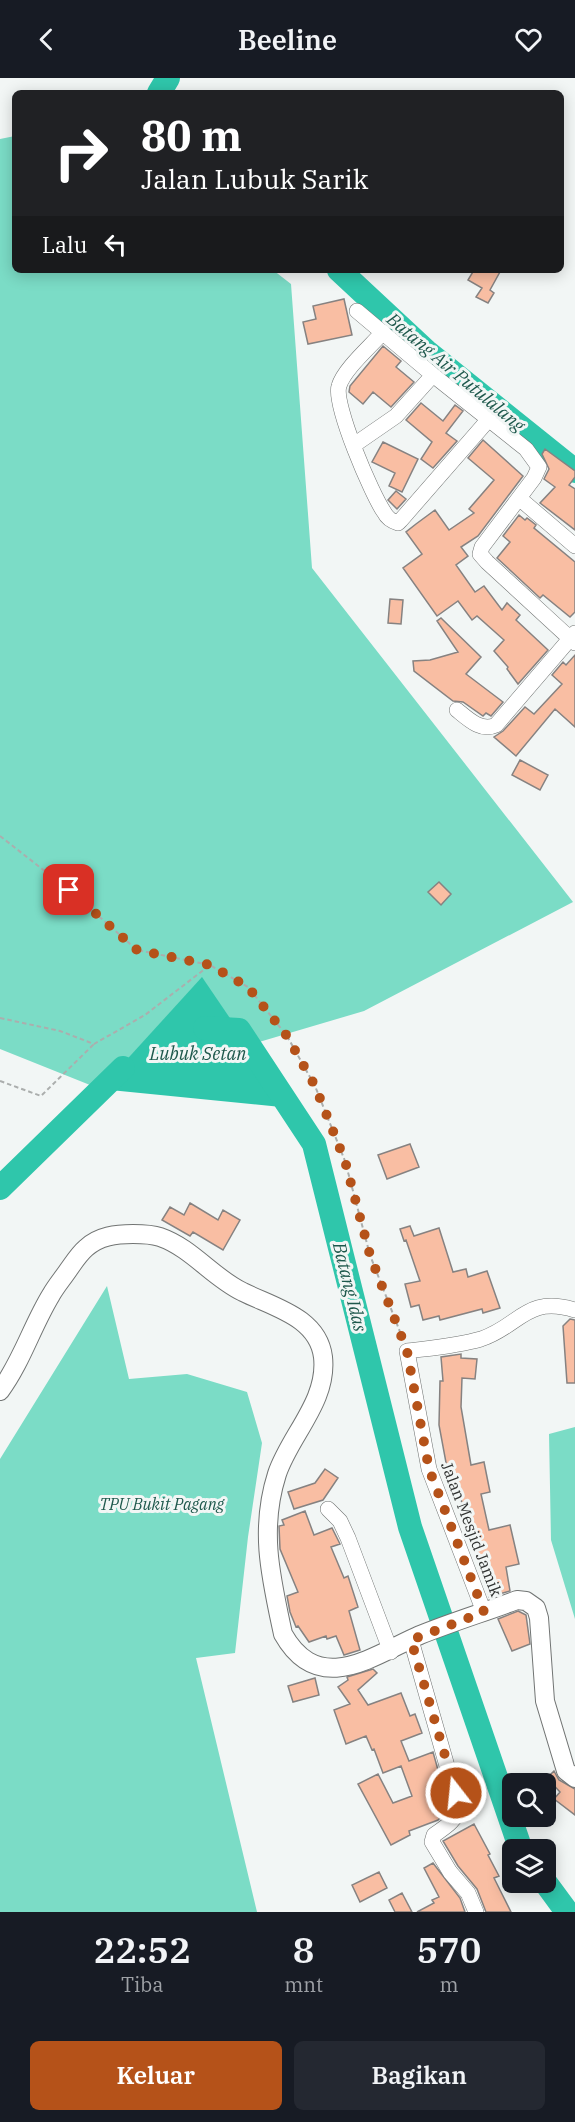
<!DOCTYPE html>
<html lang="id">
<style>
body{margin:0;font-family:"IBM Plex Serif",serif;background:#242831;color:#f1f3f6;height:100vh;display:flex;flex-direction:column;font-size:22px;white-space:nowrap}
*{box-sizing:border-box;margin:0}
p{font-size:20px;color:#9ea1a6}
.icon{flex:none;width:33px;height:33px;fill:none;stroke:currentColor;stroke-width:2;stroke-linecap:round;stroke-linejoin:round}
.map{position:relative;height:1834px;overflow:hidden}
.drawer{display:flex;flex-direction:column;background:#171b24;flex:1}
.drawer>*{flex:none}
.top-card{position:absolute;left:12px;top:12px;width:552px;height:183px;border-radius:9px;box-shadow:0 3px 15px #0003;background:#202124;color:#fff;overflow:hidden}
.tools{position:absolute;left:502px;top:1695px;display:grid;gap:12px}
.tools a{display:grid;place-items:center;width:54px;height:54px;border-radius:9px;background:#171b24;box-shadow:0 3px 15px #0003;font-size:30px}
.pin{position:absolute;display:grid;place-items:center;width:51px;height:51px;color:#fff;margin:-26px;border-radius:12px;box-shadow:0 3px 9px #0006}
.me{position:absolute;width:66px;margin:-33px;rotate:344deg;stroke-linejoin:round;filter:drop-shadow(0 0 4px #0008)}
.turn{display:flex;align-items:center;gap:21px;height:126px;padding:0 30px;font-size:27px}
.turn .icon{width:78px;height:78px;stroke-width:2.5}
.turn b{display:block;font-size:42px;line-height:51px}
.then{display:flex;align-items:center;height:57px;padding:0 30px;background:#0003;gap:12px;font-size:22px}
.eta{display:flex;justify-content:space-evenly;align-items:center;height:102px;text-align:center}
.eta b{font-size:36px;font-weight:600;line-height:42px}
.action{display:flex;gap:12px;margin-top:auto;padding:12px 30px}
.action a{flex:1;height:69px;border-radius:9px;background:#b55219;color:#fff;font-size:24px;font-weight:600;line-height:69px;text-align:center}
.action a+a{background:#242831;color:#f1f3f6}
header{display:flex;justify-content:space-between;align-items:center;height:78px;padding:0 30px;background:#171b24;font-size:27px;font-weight:600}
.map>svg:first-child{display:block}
</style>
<header><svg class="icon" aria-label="back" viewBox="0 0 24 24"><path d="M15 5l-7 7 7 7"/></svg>Beeline<svg class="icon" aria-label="heart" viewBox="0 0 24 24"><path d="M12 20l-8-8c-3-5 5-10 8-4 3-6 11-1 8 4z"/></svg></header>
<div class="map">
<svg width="575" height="1834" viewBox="0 0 575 1834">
<rect width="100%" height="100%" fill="#f2f6f5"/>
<path fill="#7bdcc6" d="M15,58V192H273L291,206L312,490L573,824L364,933L100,1011L0,971V61Z
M107,1208L129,1301L187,1296L247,1314L262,1365L248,1459L235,1575L196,1580L257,1834H0V1381Z
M575,1349V1541L551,1462L549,1356Z"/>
<path fill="#2fc6ab" d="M202,899L291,1030L100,1011Z"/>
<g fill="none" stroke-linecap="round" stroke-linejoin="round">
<path stroke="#2fc6ab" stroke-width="24" d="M159,15L168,0
M339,192L426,273L575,393
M205,950L239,952L314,1066L410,1449L521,1772
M0,1110L123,990
M545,1804L567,1834"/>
</g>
<path fill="#f9bea3" stroke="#868281" stroke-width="1.5" d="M474,192H501L490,212L494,215L488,225L476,219L482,210L468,202Z
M344,221L352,257L308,266L303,244L316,241L313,228Z
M383,268L401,283L396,289L414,304L391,329L373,314L363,326L349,314L350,308Z
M421,325L443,343L455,327L463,333L446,355L457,363L433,390L421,381L432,364L406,342Z
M483,362L523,398L478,458L461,469L468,478L456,487L475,514L484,508L502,532L507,525L520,537L516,542L548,572L518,606L507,591L508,589L494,573L504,562L477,538L472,542L458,523L437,538L403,490L422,476L406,454L416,446L435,432L449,452L474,435L469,431L494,402L468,380Z
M383,364L418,381L402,414L389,408L395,395L372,384Z
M545,371L575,393V399L569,407L575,411V452L540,425L555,409L544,401L549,391L542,376Z
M396,413L406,421L397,431L388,422Z
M519,437L525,442L527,440L536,447L534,450L575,484V534L570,539L543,517L540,520L497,480L510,464L503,458Z
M390,521L403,522L401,546L388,545Z
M441,540L481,579L466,596L503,624L491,638L486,635L483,638L463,624L453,623L414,593L413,583L430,582L458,574L437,543Z
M575,577V649L555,631L516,678L494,659L503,653L525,629L534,636L562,606L552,597L563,584L566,587Z
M520,682L548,697L540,712L512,697Z
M439,804L451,816L441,827L428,814Z
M410,1066L419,1089L387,1101L378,1077Z
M190,1125L218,1142L223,1132L240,1142L223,1172L193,1154L190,1158L162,1142L170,1129L184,1137Z
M410,1148L414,1158L439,1150L453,1194L466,1191L468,1199L487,1193L500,1230L483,1235L482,1231L440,1242L439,1238L423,1242L419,1227L411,1229L405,1206L420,1203L406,1162L404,1163L400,1151Z
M570,1241L575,1242V1305H567L563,1248Z
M461,1276V1280L477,1281L475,1301L462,1300L461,1329L471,1387L484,1384L490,1414L481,1416L489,1452L510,1447L519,1486L506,1489L510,1513L489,1519L485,1493L482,1494L470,1442L466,1443L461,1421L457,1422L449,1390H447L439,1347L440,1303H443L441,1279Z
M325,1391L338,1400L323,1422L294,1431L288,1414L315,1405Z
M305,1433L314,1457L332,1450L340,1466L331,1469L344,1500L348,1498L358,1529L349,1533L360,1572L344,1577L336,1558L327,1561L326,1558L309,1564L298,1548L296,1549L290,1534L287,1518L298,1514L280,1471L279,1448L284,1447L282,1442Z
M518,1533L526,1537L530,1566L512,1573L498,1541Z
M373,1591L377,1595L358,1612L368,1627L401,1615L410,1638L415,1636L422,1655L401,1663L409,1683L433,1674L443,1710L441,1711L448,1731L438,1742L409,1753L410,1757L391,1767L358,1706L378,1696L393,1725L412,1718L401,1688L383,1695L374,1671L372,1672L366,1658L346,1666L334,1632L350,1626L338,1609L348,1602L347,1599Z
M315,1600L319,1617L293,1624L288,1608Z
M554,1693L559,1702L575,1711V1737L554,1721L560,1714L547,1700Z
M474,1746L490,1776L488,1777L499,1798L494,1800L511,1834H486L477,1811L458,1788L443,1763Z
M433,1785L460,1820L465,1834H417L434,1825L432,1822L439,1819L424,1790Z
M379,1794L387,1810L360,1824L352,1807Z
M402,1815L412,1834H395L389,1822Z"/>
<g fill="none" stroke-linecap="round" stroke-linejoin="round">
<defs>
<path id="minor" d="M357,233L433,297L526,371L539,389L534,400L482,469L480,476L487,484L575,565
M383,254C371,268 344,291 339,308C333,326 372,417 384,434C387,440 391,443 398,445L401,442L489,341
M354,367L396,338L433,297
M519,420L575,468
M457,632C468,641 481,654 496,647L575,555
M328,1431L340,1443L348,1460L391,1574
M484,1534L429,1391L407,1273C431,1270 457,1268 481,1261C520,1248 526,1217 575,1232
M411,1562L459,1730C455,1744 445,1749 434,1757L432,1764L450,1794L468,1815L476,1834"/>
<path id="tertiary" d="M0,1313C22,1283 32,1248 51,1217C56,1208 63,1200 69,1191C74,1184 79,1176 86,1170C99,1158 116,1156 133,1156C142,1156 151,1156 160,1159C192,1170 213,1200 243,1214C273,1229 318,1239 323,1279C328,1323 290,1357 277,1396C259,1452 271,1500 283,1556C319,1620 374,1577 420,1557C452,1544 485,1534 517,1522L526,1523L536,1530L539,1540L545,1623L566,1693L575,1700"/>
</defs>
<use href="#minor" stroke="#717473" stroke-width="16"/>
<use href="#tertiary" stroke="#717473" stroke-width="20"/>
<path stroke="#abaead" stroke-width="2" stroke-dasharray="4.5 3" stroke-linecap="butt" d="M0,758L69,812L137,872L210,887
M0,940L60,953L94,966L145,937L210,887L248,909L287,958L315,1008L345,1083L370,1177L402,1259
M0,1003L41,1018L94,966"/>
<use href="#minor" stroke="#fff" stroke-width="15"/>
<use href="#tertiary" stroke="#fff" stroke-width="18"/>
</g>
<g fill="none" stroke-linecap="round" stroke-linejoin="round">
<path stroke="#b55219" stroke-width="10" stroke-dasharray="0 18" d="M69,812L137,872L210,887L248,909L287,958L315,1008L345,1083L370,1177L407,1273L429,1391L484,1534L411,1562L456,1715"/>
</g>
<g text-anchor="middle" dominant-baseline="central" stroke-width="6" stroke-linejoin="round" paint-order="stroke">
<g font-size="16" font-style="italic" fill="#1f594d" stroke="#f2f6f5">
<text x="162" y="1426">TPU Bukit Pagang</text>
</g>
<g font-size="16" fill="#303231" stroke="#f2f6f5">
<text transform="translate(472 1451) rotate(69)">Jalan Mesjid Jamik</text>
</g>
<g font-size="18" font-style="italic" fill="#1e584c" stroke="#f2f6f5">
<text transform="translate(456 294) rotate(40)">Batang Air Putulalang</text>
<text x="198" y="975">Lubuk Setan</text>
<text transform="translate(350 1209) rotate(76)">Batang Idas</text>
</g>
</g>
</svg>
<div class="tools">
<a><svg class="icon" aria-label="search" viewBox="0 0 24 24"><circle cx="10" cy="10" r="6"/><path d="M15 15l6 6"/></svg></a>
<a><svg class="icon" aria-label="layers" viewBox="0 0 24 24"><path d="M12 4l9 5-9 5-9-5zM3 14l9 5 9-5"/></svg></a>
</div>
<div class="pin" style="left:69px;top:812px;background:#d93025"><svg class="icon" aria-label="arrive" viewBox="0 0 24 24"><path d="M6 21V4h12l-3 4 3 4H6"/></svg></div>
<svg class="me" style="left:456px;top:1715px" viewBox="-20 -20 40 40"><circle r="17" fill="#b55219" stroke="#fff" stroke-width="3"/><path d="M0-11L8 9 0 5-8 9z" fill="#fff"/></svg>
<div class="top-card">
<div class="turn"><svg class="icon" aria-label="right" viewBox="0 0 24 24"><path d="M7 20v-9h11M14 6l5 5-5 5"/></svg><div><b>80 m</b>Jalan Lubuk Sarik</div></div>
<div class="then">Lalu<svg class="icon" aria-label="left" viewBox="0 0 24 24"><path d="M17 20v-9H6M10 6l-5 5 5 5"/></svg></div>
</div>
</div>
<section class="drawer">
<div class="eta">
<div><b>22:52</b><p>Tiba</p></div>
<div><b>8</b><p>mnt</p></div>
<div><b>570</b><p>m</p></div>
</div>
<div class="action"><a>Keluar</a><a>Bagikan</a></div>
</section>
